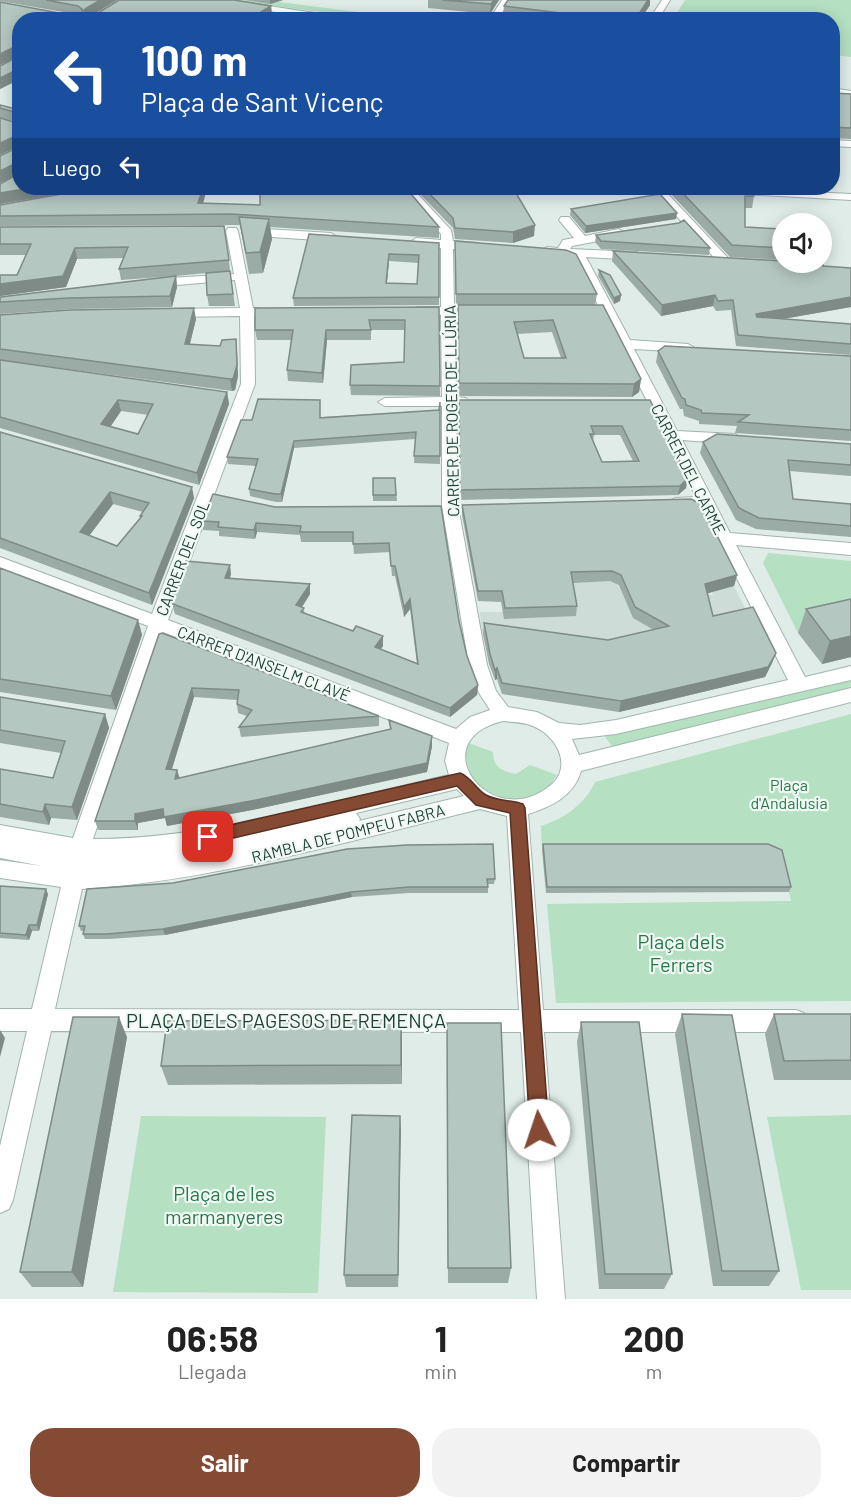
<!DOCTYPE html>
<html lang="es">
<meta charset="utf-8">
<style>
body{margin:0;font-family:Barlow,sans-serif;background:#f2f2f2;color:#222;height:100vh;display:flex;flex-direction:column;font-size:22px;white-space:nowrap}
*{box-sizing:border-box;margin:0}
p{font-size:20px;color:#767676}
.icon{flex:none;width:33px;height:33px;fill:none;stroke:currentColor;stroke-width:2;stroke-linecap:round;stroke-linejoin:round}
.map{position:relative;height:1299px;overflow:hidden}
.panel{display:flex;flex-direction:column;background:#fff;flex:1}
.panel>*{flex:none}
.top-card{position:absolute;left:12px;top:12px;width:828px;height:183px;border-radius:24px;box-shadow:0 3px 15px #0003;background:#1a4fa0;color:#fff;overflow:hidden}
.buttons{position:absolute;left:772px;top:213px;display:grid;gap:12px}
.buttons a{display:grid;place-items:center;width:60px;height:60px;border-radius:50%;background:#fff;box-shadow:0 3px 15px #0003;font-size:30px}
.pin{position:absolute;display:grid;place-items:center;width:51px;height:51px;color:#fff;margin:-26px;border-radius:12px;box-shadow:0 3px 9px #0006}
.me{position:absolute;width:66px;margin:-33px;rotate:356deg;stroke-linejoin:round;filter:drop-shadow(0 0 4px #0008)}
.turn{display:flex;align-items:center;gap:21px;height:126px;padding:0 30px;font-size:27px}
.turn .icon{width:78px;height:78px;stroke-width:2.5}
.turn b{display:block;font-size:42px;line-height:51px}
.then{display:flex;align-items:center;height:57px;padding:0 30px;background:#0003;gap:12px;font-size:22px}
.eta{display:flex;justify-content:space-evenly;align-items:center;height:102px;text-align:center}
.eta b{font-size:36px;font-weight:700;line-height:42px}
.primary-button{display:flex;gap:12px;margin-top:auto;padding:12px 30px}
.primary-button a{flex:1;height:69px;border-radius:24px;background:#854a34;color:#fff;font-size:24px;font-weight:700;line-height:69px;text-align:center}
.primary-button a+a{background:#f2f2f2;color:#222}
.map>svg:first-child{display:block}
</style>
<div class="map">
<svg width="851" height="1299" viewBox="0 0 851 1299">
<rect width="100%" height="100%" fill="#dfece7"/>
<path fill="#cddcd6" d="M551,560L663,595H713L712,592L734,586L750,618L606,650L482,633L480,612H564Z"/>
<path fill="#b5e0c2" d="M231,0H263L413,19H374Z
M685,0H851V57L833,55L832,20L673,19Z
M768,553L851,561V620L798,633L763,563Z
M851,677V692L613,748L604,735Z
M851,714V1001L556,1003L547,904L791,901L780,855L766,850H542L541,826C565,818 584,805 595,782Z
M466,742L493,752C493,767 501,771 516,774L530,765L557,775C552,783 546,791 537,795C522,802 494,800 481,789C474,784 468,774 462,767Z
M851,1115V1290H801L767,1117Z
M141,1116L326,1117L318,1293L113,1292Z"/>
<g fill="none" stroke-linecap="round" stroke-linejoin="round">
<defs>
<path id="minor" d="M206,0H230L361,20H333L210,3Z
M502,0H511L497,20H489Z
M662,0H670L658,20H649Z
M0,51L20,56V62L0,57Z
M832,88L851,91V97L832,94Z
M832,140L851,141V147L832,146Z
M401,188H412L451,230L453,241L478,243L484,247L478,251L453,249L454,307H482L489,311L482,315H455L456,397L466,398L468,401L466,404L456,405L458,506L487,665L496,691L508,707L537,712L559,723L580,725L616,720L788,680L701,507L675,508L667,503L675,498L696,497L573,256L547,255L541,251L547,247L558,248L563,240L574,238L559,220L561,217H569L585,236L619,229L625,233L619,237L572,246L570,249L637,252L643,256L637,260L586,257L630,340L688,344L695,348L688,352L634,349L677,431L735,434L743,439L735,444L682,440L730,533L851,543V555L736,545L805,677L851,666V680L616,734L572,739L579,755L851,688V702L581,771C574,796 551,807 528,814L543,1010H796L804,1013L808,1021L804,1029L796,1032H544L565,1299H537L521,1032L51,1031L13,1200L9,1209L0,1213V1146L27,1031H0V1009H32L61,887L0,878V860L42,866L0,858V825L73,838L148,626L0,569V557L152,614L241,384L240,316L171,317L164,313L171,309L240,308L235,280L154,287L148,283L154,279L234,274L226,231L228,228H236L238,231L253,308L262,309L264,312L262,315L254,316L255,384L168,620L456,729L470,717L490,710L479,693L469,665L442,506V406H385L378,402L385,398L442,397L441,315H417L410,311L417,307H441V248L416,246L410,242L416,238L441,240V234ZM163,632L449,743L445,761L449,775C334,801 212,839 93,839ZM503,721C512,722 522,722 530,725C555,733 574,765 551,785C491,835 420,741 503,721ZM457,789L464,796L359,821L360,819L356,813ZM480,809L507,816L519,1010L55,1009L82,889C218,880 348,841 480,809Z
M651,188H701V192L697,193L666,192L728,258L730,261L728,264H720Z
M730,188L851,194V200L726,193V189Z
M248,228L331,233L337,237L331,241L244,235L242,232Z"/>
</defs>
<use href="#minor" stroke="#a1b4ae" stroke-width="2"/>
<use href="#minor" fill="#fff" fill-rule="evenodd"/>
</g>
<path fill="#9baba5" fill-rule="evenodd" d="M0,0H117L96,13H98L119,0H234L271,6L272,15L265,20H20V79L0,89V66L19,56L0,65V2L59,13H69L0,1Z
M245,0H283L270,4Z
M428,0H499L490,14L428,8Z
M650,0V5L640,20H539L503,15L504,6Z
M832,93L851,94V139L832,138Z
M0,105L20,110V188H207L203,204L439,227V238L270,227L272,239L263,273L249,274L240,225L0,226V205L86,189L0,204V184L18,174L0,183L18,147V146L0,155L18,122L0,118Z
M414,188H513L534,236L513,243L455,239L453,228Z
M673,188H753L754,196L752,208H745V227L783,229V260L730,257L671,194Z
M571,209L676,219L585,233L570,215Z
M0,227L229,260L230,271L212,273L230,271L235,306H209L207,295L206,273L176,276L177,287L172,307L72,309L0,314V302L175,276L121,280L119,269L124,258L77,259L66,287L0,296V275H17L26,255H0Z
M309,234L439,243V305L294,306L293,298ZM389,261L418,263L417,284L387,283Z
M596,235L710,248L709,255L601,249L595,242Z
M455,251L597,294L595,305H456Z
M613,251L823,266L851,307L783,319L851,324V355L736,346L731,310L716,311L713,306L661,316L612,261Z
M599,270L621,295L620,301L614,304L598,276Z
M603,305L641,379L639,392L632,397L458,396L457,317ZM552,332L561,358H524L517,334Z
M439,307L440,396L351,395L350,385L404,362L405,330H371V340H327L323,383L288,381L287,370L291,340H257L255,330Z
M0,315L196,319L190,344L237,351L238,376L235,390L232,391L0,360Z
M658,351L851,356V441L735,433L737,426L699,424V421L684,416L683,409H680L656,362Z
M0,360L227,392L229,404L199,485L0,428ZM121,411L148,415L138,434L110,427Z
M320,400V417L439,410L440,402V464L414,463L415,439L294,448L282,502H276L250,496L249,489L256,466L228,464L227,457L252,420Z
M650,400L686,488L678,495L460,500L458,409ZM594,435H620L633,461L602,462L593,441Z
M0,432L194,498L152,605L0,548ZM113,504L143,512L140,516L141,518L117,546L89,536Z
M703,442L851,444V476L789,471L793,499L851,504V537L756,529L736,520L700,453Z
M373,478H395L397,501H373Z
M462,505L737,575L734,586L707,593L713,616L776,653L772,663L765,677L619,712L502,694L497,679L495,680L489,664L483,634L484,623L608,640L654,630L633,618L619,585L610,581L573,583L577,606L576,616L504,619L501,602L478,601L462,515Z
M441,506L459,621L467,656L478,685L477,695L450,717L175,614L174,611L172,601L231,574L230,579L310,584V594L302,607L305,613L353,631L383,636V646L381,649L417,664L410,609L404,617L395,576H392L390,552L354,554L353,542H301L300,535L257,532L255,539L219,536V531L203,530L202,521L275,507Z
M0,568L138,620L142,635L116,710L0,692Z
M851,599V657L822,664L798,633L806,609Z
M159,634L379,716V726L241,737L239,727L247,716L238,713L237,704V700L194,697L172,769L179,778L390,730L389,720L432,736V746L427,772L257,809L167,826L165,818L138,823V830H98L95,821Z
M0,697L105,714L109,728L77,820L51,818L49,825L0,817V769L53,778L61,753L0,743Z
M543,844L791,887L789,892L546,893L542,850Z
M495,879L494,884H488V893H409L352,897L165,935L109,939H85L83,934L84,931H81L79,926L87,889Z
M0,886L48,894L39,931H32L29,940L0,938Z
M682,1014L779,1271L769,1286H713L675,1034Z
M774,1014H851V1080H774L765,1034Z
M401,1020L402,1084L168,1085L161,1066Z
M581,1022L672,1274L664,1289H599L577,1042Z
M447,1023L511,1268L508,1283H448Z
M127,1037L83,1287H32L20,1272Z
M400,1116L398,1287H346L344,1275Z"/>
<path fill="#7e8b86" d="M100,0H117L87,18L84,12L85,9Z
M270,0H283L270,4Z
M494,0H499L490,14L491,4Z
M648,0H650V5L640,20H635Z
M271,6L272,15L265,20H251V18Z
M18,45L20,55L0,65V54Z
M20,68V79L0,89V78Z
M18,135L20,145L0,155V143Z
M18,162L20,173L0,183V171Z
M30,188H96L0,204V193Z
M203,188H207L200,214L198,203Z
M677,213L676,219L585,233L586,226Z
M269,219L272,239L263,273L260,252Z
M535,225L534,236L513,243V232Z
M75,248L77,259L66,287L0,296V284Z
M389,254V261L386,291V283Z
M176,276L177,287L172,307L170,296Z
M621,295L620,301L614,304V298Z
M715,295L713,306L661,316L662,305Z
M851,297V307L754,324L756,314Z
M194,308L196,319L187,355L185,344Z
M326,330L327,340L323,383L322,373Z
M236,339L238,376L235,390L232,391L230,379Z
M641,379L639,392L632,397L634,384Z
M227,392L229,404L199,485L197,473Z
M118,400L121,411L104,436L101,424Z
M294,441V448L282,502L281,494Z
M688,478L686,488L678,495L680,486Z
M192,487L194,498L152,605L149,593Z
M110,492L113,504L83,544L80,532Z
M256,523L257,532L255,539L254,530Z
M230,565L231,574L226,588L225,578Z
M737,575L734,586L702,595L705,584Z
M310,584V594L297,615L296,605Z
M410,599V609L404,617V607Z
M138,620L142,635L116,710L111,696Z
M383,636V646L375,657V647Z
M851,636V657L822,664L830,641Z
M776,653L772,663L765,677L619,712L621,701Z
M497,668V679L495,680V670Z
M478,685L477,695L450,717V708Z
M192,688L194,697L169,778L166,769Z
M105,714L109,728L77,820L72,807Z
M432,736V746L427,772L257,809L167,826L165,818L138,823V830L135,821V814Z
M177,770L180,779H175Z
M45,804L51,818L49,825L43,812Z
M46,889L48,894L39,931L37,925Z
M351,892L352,897L165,935L163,929Z
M29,925L32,931L29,940L26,935Z
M119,1017L127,1037L83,1287L72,1272Z
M401,1020L402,1040V1084L401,1065Z
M0,1030L5,1038L0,1057Z
M400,1116L401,1130L398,1287V1275Z"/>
<path fill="#b4c7c0" stroke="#7e8b86" stroke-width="1.5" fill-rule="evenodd" d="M46,0H100L85,9L84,12L98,13L119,0H234L271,6L251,18L257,20H20V68L0,78V66L19,56L18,45L0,54V2L59,13H81L83,10L78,6Z
M442,0H494L491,4Z
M508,0H648L635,20H617L504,6Z
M832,93L851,94V128L832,127Z
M0,105L20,110V120L18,113L0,108Z
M0,118L17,123L20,121V188H30L0,193V184L18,174V162L0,171V156L18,147V135L0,143Z
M95,188H203L198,203L260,205V188H406L439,227L231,214L0,216V205Z
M424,188H513L535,225L513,232L455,228L453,218Z
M678,188H753L754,196H745V227L783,229V248L732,245Z
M660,194L677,213L586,226L571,209Z
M239,217L269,219L260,252L246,253Z
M684,220L710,248L601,241L596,235L679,223Z
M224,226L229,260L119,269L128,247L75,248L63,276L0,284V275H17L31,244H0V227Z
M309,234L439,243V297L293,298ZM389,254L419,255L417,284L386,283Z
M455,241L566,250L576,254L597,294H456Z
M613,251L783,261V262L823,264V266L851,268V297L756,314L757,317L851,324V344L738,335L733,300L718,301L715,295L662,305Z
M599,270L610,275L621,295L614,298Z
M230,271L233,294L207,295L206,273Z
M176,276L170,296L69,298L0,302V297Z
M458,305H603L641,379L634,384L459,383ZM553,320L566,358H524L514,322Z
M439,307L440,386L350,385L351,365L404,362L405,320H369L371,330H326L322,373L287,370L293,330H255V308Z
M194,308L185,344L220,346L222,340L236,339L237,365L233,379H230L0,349V315L69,310Z
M665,346L851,356V430L738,422L749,415L702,413L701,410L686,405L685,399L682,398L658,351Z
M0,360L227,392L197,473L0,417ZM118,400L153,404L138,434L101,424Z
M258,399L320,400V418L439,410L440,402V456H414L416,432L294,441L281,494H275L249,489L258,459L227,457L241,420H252Z
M459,400H650L688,478L680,486L460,490ZM591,426H622L639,461L602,462L590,434H594Z
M0,432L192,487L149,593L0,538ZM110,492L149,503L140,516H142L117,546L80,532Z
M717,434L851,444V465L788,460L793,499L851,504V526L759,518L739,508L703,442Z
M373,478H395L396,495H373Z
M213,494L275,507L441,506L459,621L467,656L478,685L450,708L173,604L172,601L186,561L230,565L225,578L310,584L296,605L304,608L301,612L353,631L356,626L383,636L375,647L418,664L410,599L404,607L395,566H391L389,543L353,544V532H300L301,526L256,523L254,530L218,527L219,522L202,521Z
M691,499L701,504L737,575L705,584L713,616L753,607L776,653L768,667L621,701L502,683L497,668L495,670L490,654L484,623L608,640L669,626L635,607L621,575L612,571L571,572L577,606L505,608L502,591H478L462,505Z
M0,568L138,620L111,696L0,679Z
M851,599V636L830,641L806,609Z
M162,633L379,716L239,727L252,710L237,704L239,690L192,688L166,769L177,770L175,779L391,729L389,720L432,736L427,763L256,800L164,817L163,809L135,814V821H95L159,634Z
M0,697L105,714L72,807L45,804L43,812L0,804V769L53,778L65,741L0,730Z
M493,844L495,879H487L488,887H409L351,892L163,929L107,934H83L85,926H79L87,889L173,883L347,849L407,845Z
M543,844H768L782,850L791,887H547Z
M0,886L46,889L37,925H29L26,935L0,933Z
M682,1014L732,1015L779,1271H722Z
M774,1014H851V1060L784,1061Z
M73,1017H119L72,1272H20Z
M401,1020V1065L161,1066L167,1021Z
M581,1022H639L672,1274H605Z
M447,1023H501L511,1268H448Z
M352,1115L400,1116L398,1275H344Z"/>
<path fill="#854a34" stroke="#563022" stroke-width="1.5" d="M460,773C471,777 476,789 486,795C496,801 512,800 523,804L525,808L549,1130L546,1137L539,1140L533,1137L530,1130L510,813L476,805L457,786L208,844L203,842L200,837L203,832L208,830Z"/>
<g text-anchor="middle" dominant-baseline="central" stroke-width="4.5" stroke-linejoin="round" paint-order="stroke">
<g font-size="16" fill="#1e3e36" stroke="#f0f9f4">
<text transform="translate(451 411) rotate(-91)">CARRER DE ROGER DE LLÚRIA</text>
<text transform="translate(689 469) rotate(63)">CARRER DEL CARME</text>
<text transform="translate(182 558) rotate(-69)">CARRER DEL SOL</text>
<text transform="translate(264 663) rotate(21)">CARRER D'ANSELM CLAVÉ</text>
<text transform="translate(348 833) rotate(-14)">RAMBLA DE POMPEU FABRA</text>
</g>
<g font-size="16" fill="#247a47" stroke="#f0f9f4">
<text x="789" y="784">Plaça<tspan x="789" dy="18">d'Andalusia</tspan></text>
</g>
<g font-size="20" fill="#247a47" stroke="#f0f9f4">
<text x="681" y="941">Plaça dels<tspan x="681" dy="23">Ferrers</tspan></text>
<text x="224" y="1193">Plaça de les<tspan x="224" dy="23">marmanyeres</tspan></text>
</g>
<g font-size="20" fill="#1e3e36" stroke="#f0f9f4">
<text x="286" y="1020">PLAÇA DELS PAGESOS DE REMENÇA</text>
</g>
</g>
</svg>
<div class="buttons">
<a><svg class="icon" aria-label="sound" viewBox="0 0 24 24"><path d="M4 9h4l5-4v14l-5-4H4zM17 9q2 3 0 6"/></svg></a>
</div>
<div class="pin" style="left:208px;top:837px;background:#d93025"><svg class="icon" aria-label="arrive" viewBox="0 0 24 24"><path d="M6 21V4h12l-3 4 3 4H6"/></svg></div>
<svg class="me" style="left:539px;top:1130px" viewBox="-20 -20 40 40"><circle r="19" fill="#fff"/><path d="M0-13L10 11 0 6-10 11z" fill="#854a34"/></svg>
<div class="top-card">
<div class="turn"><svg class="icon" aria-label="left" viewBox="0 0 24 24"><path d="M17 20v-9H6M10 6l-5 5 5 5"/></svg><div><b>100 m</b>Plaça de Sant Vicenç</div></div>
<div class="then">Luego<svg class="icon" aria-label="left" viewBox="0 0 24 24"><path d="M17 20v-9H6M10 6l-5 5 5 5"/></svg></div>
</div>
</div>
<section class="panel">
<div class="eta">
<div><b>06:58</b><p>Llegada</p></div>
<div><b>1</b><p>min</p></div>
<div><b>200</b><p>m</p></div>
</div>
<div class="primary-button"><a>Salir</a><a>Compartir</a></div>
</section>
